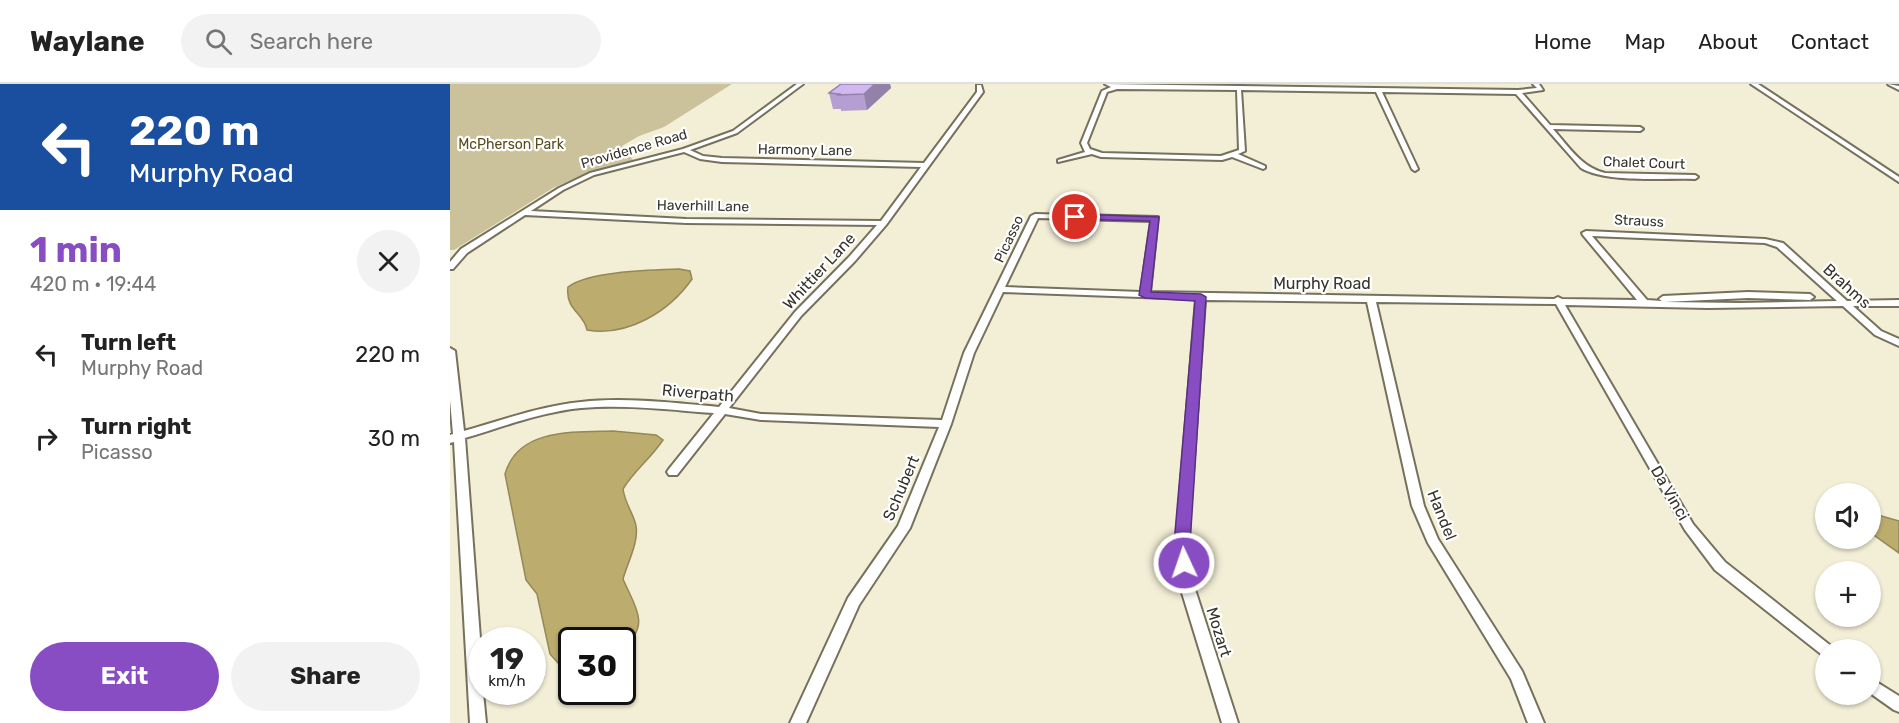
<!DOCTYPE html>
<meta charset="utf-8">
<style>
body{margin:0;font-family:Rubik,sans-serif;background:#f2f2f2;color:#222;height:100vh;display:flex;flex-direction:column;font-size:22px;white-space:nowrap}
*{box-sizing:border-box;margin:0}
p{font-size:20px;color:#767676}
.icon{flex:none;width:33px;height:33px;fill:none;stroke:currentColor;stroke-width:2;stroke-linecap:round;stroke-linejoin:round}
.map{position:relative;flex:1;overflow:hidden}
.side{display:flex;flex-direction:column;background:#fff;width:450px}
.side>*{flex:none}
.banner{background:#1a4fa0;color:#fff;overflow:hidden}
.buttons{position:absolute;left:1365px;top:399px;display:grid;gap:12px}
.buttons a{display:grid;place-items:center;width:66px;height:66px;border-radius:50%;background:#fff;box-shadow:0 2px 4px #0004;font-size:30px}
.speed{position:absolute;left:18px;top:543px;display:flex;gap:12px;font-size:30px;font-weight:700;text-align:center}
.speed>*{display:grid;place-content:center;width:78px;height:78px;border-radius:50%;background:#fff;box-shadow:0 2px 4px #0004;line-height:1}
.speed small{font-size:15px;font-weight:400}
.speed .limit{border:3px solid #111;border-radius:9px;background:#fff;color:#111}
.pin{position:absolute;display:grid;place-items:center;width:51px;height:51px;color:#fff;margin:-26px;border:3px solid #fff;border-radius:50%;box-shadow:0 2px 6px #0007}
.me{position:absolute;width:66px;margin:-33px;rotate:357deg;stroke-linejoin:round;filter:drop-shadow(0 0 4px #0008)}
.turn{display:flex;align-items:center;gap:21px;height:126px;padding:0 30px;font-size:27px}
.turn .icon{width:78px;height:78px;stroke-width:2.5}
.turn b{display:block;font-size:42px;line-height:51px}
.round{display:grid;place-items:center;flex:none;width:63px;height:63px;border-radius:32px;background:#f2f2f2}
.summary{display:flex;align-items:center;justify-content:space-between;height:102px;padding:0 30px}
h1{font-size:36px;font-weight:700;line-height:45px;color:#894dc3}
.primary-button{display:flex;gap:12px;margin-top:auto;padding:12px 30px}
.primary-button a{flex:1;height:69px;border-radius:36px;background:#894dc3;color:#fff;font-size:24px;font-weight:700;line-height:69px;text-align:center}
.primary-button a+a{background:#f2f2f2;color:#222}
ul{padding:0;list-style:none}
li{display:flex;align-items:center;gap:18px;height:84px;padding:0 30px}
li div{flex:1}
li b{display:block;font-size:22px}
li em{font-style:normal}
header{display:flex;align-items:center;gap:36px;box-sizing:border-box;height:84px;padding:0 30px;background:#fff;border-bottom:2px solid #e0e0e0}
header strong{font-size:28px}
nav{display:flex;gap:33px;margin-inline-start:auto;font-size:21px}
.search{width:420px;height:54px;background:#f2f2f2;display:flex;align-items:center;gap:15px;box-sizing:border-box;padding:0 21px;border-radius:33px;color:#767676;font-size:22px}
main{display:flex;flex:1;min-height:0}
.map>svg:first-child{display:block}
</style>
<header>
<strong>Waylane</strong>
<div class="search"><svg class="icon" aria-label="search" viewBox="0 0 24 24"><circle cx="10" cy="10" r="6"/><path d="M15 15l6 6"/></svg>Search here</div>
<nav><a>Home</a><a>Map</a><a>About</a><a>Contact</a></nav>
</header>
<main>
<section class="side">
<div class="banner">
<div class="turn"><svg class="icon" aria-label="left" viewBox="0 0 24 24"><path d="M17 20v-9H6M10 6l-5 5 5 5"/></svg><div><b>220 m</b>Murphy Road</div></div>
</div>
<div class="summary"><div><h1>1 min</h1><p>420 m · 19:44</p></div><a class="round"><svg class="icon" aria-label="close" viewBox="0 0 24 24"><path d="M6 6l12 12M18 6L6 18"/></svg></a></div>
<ul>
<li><svg class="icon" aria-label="left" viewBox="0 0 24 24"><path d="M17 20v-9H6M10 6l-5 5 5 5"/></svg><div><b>Turn left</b><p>Murphy Road</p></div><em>220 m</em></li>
<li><svg class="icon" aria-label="right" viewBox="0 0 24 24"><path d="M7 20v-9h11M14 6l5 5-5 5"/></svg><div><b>Turn right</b><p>Picasso</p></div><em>30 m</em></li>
</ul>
<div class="primary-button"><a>Exit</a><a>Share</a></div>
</section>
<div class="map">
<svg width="1449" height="639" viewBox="0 0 1449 639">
<rect width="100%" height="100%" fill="#f3eed6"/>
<path fill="#cbc19a" d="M0,0H282L214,43L189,52L172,62L183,76L137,89L103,104L4,166H0Z"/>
<path fill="#bcac6d" stroke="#948859" stroke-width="1.5" d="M229,185L240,187L242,195C219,228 177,253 137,246C134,229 115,226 118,203C138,187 202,186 229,185Z
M163,347L206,351L213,356C201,374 184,387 173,405C175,420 184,430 186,442C189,458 177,480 173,495C184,521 202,542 173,562L172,556H122L121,580L108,579L100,570L87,510L76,496L55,390C68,344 124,348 163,347Z
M1421,429L1449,437V469L1421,449Z"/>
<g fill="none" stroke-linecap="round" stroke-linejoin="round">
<defs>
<path id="minor" d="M347,0H353L287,49L240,66L253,72L272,74L474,79L527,8V1H531L533,8L436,141L405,177L351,232L279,324L311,330L492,336L514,269L581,132L585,130L708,133L700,208L1104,215L1108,213L1112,215L1187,216L1133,151L1132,149L1136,147L1315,155L1333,159L1397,217L1449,216V222H1403L1431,247L1449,255V262L1425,251L1393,222L1258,224L1115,221L1243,440L1275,478L1381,562L1383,566H1376V572L1371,570L1265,486L1235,446L1106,220L926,218L974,422L988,455L1072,587L1094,639H1078L1061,595L978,459L962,422L917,218L755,216L738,460L743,499L788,639H772L729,499L726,460L746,215L553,208L524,269L501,340L460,444L409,521L356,639H340L398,514L448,442L489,343L311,336L275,330L227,391H219L217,388L219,385L264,329C220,326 175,320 131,324C91,328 52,343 15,354L32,581V608H33L36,639H20L4,358L0,359V351L3,350L0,316V264L5,267L14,347C52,336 91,322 131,318C176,313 223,319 269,323L345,228L399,173L427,141L236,139L75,131L17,169L3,185H0V178L11,165L109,104L140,89L233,65L283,47ZM234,68L250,75L272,78L471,83L431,137L236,135L81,127L113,106L144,91ZM588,134L701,137L691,208L555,203ZM1142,152L1315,159L1327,163L1387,217L1290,219L1214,218L1298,214L1360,216L1364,213L1360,210L1298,208L1213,212L1209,215L1212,217L1197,216Z
M655,0L1068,6L1087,4L1083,0H1089L1093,6L1072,9L1100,41L1190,43L1193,45L1190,47L1103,45C1119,63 1131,83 1155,89L1245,91L1248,93L1245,95C1214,94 1156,99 1131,84L1066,10L932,8L968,85L965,87L962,85L926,8L791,6L795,67L788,70L815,82V84L813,85L782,73L772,76L651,73L642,70L608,78V76L635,68L631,59L652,7L661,3ZM667,5L787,6L789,66L771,72L652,69L640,65L637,59L657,8Z
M1301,0H1308L1449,93V98Z
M1438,0L1449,2V6L1439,1Z
M1420,594L1449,612V628L1444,626L1420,609Z"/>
</defs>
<use href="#minor" stroke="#76715d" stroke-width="4"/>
<use href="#minor" fill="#fff" fill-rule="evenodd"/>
</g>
<path fill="#b59ed1" d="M391,0H440L441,4L417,26L391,27V25H383L379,9Z"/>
<path fill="#9381aa" d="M425,0H440L441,4L417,26L414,10Z"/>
<path fill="#d2b8f3" stroke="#9381aa" stroke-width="1.5" d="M391,0H425L414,10L387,11L389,10L379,9Z"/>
<path fill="#894dc3" stroke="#59327f" stroke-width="1.5" d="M625,130L709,133L701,208L751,210L756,213L740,460L743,479L740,484L734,486L728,484L724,460L745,217L695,214L689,211L700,137L621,135V131Z"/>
<g text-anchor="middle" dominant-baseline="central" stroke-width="4.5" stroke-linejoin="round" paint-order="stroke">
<g font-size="14" fill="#584c1c" stroke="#fff">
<text x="61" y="60">McPherson Park</text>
</g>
<g font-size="14" fill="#36342b" stroke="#fff">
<text transform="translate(184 65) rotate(-16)">Providence Road</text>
<text transform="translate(355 66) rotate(1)">Harmony Lane</text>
<text transform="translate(1194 79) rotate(2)">Chalet Court</text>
<text transform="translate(253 122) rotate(1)">Haverhill Lane</text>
<text transform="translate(1189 137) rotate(3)">Strauss</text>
<text transform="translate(559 155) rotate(-65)">Picasso</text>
</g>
<g font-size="16" fill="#36342b" stroke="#fff">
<text transform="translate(369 187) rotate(-47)">Whittier Lane</text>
<text x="872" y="199">Murphy Road</text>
<text transform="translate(1397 202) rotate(42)">Brahms</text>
<text transform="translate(248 309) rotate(5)">Riverpath</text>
<text transform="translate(451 404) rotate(-67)">Schubert</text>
<text transform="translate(1220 409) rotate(60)">Da Vinci</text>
<text transform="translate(992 431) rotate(68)">Handel</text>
<text transform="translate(769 548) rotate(73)">Mozart</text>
</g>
</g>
</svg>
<div class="buttons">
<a><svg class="icon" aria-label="sound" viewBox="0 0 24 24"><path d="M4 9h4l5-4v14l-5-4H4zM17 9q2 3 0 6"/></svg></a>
<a>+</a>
<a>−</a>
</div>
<div class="speed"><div>19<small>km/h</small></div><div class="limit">30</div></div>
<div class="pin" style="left:625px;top:133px;background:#d93025"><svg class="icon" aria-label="arrive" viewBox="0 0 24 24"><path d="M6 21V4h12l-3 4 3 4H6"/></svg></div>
<svg class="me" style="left:734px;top:479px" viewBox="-20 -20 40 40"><circle r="17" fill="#894dc3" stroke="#fff" stroke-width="3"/><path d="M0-11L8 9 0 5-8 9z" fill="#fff"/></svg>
</div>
</main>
